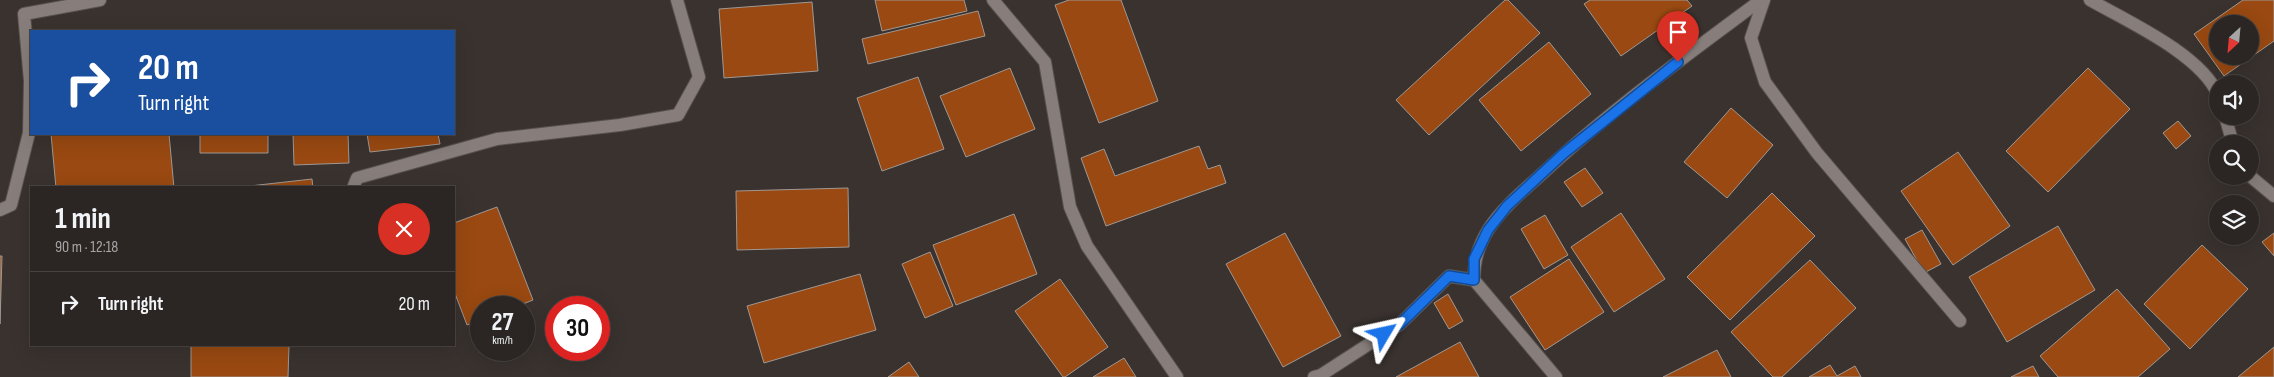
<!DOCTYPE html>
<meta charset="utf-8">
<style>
body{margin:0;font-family:"Sofia Sans Condensed",sans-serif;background:#373230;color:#f1f3f6;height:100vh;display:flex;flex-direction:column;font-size:19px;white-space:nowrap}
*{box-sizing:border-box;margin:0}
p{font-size:16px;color:#a6a5a6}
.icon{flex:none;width:28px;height:28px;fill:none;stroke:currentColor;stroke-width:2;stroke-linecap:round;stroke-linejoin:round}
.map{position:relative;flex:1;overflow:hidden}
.side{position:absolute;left:30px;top:186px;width:425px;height:160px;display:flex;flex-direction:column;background:#2b2623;border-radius:0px;box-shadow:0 5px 20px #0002,0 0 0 1px #474341}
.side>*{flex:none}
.guide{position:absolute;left:30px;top:30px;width:425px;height:105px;border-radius:0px;box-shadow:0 5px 20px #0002,0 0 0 1px #474341;background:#1a4fa0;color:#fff;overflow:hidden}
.needle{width:32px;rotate:206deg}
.fabs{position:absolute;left:2209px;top:15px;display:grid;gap:10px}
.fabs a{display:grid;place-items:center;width:50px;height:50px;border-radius:50%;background:#2b2623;box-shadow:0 5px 20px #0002,0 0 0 1px #474341;font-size:25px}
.speed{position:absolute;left:470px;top:296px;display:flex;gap:10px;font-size:25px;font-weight:700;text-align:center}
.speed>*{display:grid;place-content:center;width:65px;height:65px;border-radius:50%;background:#2b2623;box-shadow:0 5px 20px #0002,0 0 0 1px #474341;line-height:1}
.speed small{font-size:12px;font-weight:400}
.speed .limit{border:8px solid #d22;background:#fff;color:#111}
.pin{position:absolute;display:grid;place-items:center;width:42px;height:42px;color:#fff;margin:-51px -21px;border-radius:50% 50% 50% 0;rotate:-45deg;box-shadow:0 0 5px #0007}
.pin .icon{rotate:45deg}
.me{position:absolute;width:55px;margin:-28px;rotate:54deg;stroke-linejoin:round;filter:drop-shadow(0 0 4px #0008)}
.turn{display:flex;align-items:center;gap:18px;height:105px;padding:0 25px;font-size:22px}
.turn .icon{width:65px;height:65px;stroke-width:2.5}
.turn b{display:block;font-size:35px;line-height:42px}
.round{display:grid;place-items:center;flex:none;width:52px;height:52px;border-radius:26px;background:#373230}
.summary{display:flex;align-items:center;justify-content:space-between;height:85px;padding:0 25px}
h1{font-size:30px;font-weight:700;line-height:38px}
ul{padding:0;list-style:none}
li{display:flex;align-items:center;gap:15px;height:65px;padding:0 25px;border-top:1px solid #474341}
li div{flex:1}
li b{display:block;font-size:19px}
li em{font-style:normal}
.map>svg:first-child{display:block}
</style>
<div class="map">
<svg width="2274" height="377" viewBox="0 0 2274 377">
<rect width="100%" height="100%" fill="#39322f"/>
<path fill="#994911" stroke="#a09893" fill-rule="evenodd" d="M875,0H964L967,11L882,31Z
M1069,0H1121L1158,101L1099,123L1055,5Z
M1505,0H1508L1540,33L1429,135L1396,100Z
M1590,0H1687L1692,6L1621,56L1584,4Z
M2243,0H2274V41L2224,76L2194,34ZM2218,24H2250V56H2218Z
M812,2L818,71L724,78L719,9Z
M978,11L985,36L868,64L862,39Z
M1549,42L1591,94L1521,151L1479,100Z
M1010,68L1035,129L966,157L940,96Z
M2088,68L2130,109L2048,192L2006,151Z
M918,77L944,149L882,171L857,98Z
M1731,108L1773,145L1727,198L1684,162Z
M2178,121L2191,136L2176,149L2163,133Z
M51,134H169L174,188H56Z
M200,134H268V153H200Z
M293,134H348L349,163L294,165Z
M367,134H438L440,144L370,152Z
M1199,146L1208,169L1220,165L1226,183L1106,226L1081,158L1104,149L1115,176Z
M1958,152L2010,226L1953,265L1901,191Z
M1585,168L1603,193L1582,207L1564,182Z
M312,179L313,188H232Z
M848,188L849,247L737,250L736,191Z
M1772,193L1815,236L1730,320L1687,277Z
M497,207L533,300L513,308H481V320L467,325L454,291V223Z
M1621,213L1665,279L1614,312L1571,247Z
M1014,214L1037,274L956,305L933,245Z
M1545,215L1568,255L1544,269L1521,229Z
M2058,226L2095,290L2007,342L1969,277Z
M1922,230L1941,264L1924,273L1905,239Z
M1285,233L1341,336L1283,367L1226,264Z
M2274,233V256L2262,242Z
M2202,245L2248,289L2190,349L2144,304Z
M930,252L953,306L925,318L902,264Z
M0,256H2L0,324Z
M1569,259L1604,312L1545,350L1510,297Z
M1810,260L1856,308L1782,377H1773L1731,332Z
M860,274L876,330L764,363L747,306Z
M1060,279L1108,347L1065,377H1063L1015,311Z
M2117,289L2170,349L2138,377H2058L2040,356Z
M1448,294L1463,321L1449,329L1434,303Z
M1460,342L1479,377H1396Z
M191,345H289L288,377H191Z
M2274,347V377H2238Z
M1717,350L1731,377H1663Z
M1124,358L1136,377H1093Z
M909,362L919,377H888Z
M1830,365L1837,376L1855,366L1861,377H1809Z
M2033,366L2039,377H2011Z"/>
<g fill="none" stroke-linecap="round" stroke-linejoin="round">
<defs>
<path id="minor" d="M993,0L1045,62L1070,207L1087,246L1177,377
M1764,0L1751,38L1765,82L1817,153L1960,321
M2090,0C2127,21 2202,55 2218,95
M2225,116L2233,144
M2250,176L2274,196
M353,188L357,178L497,139L620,125L678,115L699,77L677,0
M0,210L11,205L29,133L30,81L24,14L100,0
M1314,377L1321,375L1400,324L1449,276L1474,280
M1556,377L1474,280C1474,261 1478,247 1488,230C1502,208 1524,190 1543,173C1611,110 1687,55 1761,0"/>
</defs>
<use href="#minor" stroke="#57514e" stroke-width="14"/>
<use href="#minor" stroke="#877e7b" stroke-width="12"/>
</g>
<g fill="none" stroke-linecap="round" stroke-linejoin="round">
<defs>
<path id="route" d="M1384,334L1400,324L1449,276L1474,280V259L1488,230L1507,206L1563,154L1678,62"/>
</defs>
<use href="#route" stroke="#114b97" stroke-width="12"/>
<use href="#route" stroke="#1a73e8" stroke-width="9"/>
</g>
</svg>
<div class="fabs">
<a><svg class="needle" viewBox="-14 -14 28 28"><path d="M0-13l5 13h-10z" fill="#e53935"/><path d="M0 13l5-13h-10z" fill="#a6a5a6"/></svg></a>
<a><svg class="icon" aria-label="sound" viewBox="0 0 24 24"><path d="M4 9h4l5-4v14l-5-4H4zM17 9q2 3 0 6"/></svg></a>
<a><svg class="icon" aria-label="search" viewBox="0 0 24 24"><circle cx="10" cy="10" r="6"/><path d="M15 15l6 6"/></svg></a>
<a><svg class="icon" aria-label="layers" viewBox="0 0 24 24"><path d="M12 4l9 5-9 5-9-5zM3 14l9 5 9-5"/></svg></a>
</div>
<div class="speed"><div>27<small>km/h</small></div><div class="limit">30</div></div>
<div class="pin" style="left:1678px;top:62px;background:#d93025"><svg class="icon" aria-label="arrive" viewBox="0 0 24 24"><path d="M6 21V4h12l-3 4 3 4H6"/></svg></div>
<svg class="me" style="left:1384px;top:334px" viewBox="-20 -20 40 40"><path d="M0-17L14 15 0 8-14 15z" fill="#1a73e8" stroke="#fff" stroke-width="4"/></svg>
<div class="guide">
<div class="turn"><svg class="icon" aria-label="right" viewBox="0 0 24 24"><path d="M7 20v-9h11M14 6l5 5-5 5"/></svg><div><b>20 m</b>Turn right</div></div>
</div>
<section class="side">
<div class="summary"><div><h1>1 min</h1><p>90 m · 12:18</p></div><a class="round" style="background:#d93025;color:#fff"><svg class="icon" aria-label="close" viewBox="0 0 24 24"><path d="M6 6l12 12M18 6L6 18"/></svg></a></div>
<ul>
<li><svg class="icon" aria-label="right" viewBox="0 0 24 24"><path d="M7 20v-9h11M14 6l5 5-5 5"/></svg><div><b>Turn right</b></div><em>20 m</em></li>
</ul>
</section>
</div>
